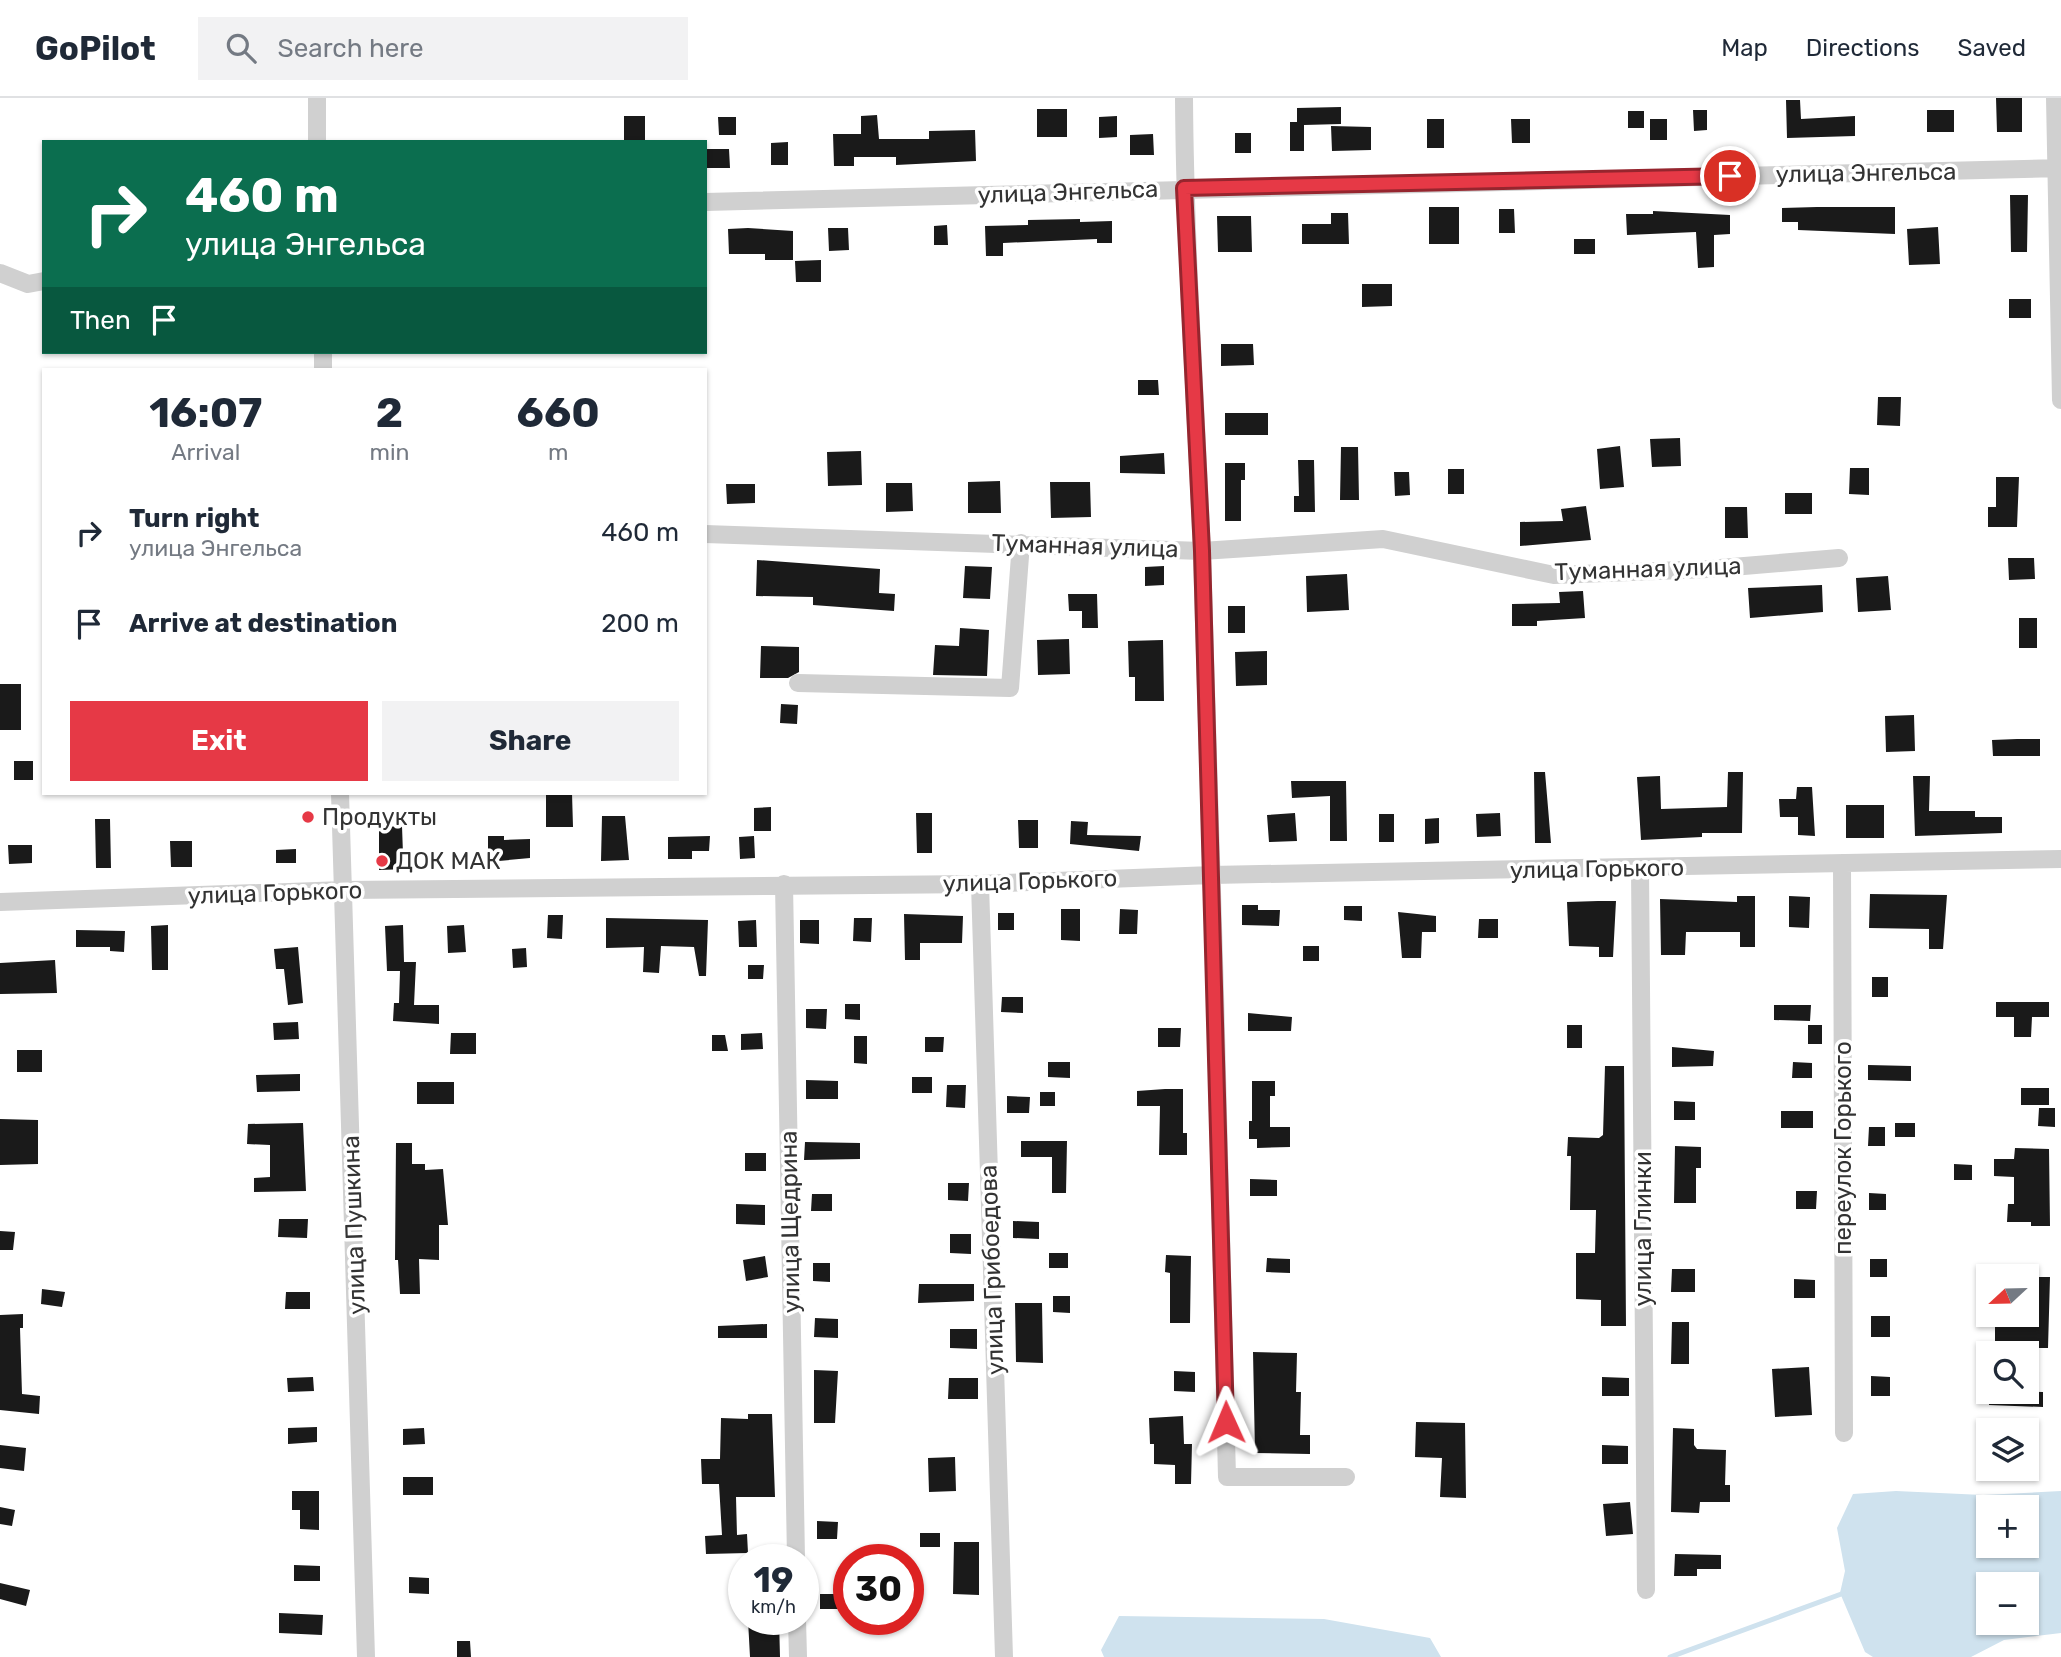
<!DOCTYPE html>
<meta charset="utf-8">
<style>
body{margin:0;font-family:Rubik,sans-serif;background:#f2f2f3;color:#1f2937;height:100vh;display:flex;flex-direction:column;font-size:26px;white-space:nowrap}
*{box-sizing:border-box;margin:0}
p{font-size:23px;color:#747a83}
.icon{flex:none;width:38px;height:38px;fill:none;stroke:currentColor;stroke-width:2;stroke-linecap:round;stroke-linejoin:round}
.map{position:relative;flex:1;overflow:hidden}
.sheet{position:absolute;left:42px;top:270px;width:665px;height:427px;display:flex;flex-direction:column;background:#fff;border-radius:0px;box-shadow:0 2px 5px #0004}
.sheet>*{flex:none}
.hud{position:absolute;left:42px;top:42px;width:665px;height:214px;border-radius:0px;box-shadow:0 2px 5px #0004;background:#0b6e4f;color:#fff;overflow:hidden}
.needle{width:46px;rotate:248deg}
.buttons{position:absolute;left:1976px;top:1166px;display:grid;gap:14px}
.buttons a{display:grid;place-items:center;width:63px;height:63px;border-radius:0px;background:#fff;box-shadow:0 2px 5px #0004;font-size:35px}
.speed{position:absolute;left:728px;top:1446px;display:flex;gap:14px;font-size:35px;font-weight:700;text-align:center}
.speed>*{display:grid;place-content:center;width:91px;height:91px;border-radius:50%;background:#fff;box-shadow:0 2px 5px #0004;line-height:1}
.speed small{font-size:18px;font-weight:400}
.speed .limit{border:10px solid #d22;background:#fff;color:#111}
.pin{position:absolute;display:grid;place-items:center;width:60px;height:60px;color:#fff;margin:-30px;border:4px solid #fff;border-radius:50%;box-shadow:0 2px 7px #0007}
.me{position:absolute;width:77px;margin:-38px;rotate:359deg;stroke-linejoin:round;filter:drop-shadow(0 0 5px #0008)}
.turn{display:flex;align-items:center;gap:24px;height:147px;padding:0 28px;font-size:32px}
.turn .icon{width:91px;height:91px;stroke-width:2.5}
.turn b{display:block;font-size:49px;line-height:60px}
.then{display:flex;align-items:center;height:66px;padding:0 28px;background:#0003;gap:14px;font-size:26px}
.eta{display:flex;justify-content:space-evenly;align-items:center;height:119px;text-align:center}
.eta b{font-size:42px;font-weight:700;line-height:49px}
.cta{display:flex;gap:14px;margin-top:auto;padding:14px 28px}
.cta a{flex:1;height:80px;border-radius:0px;background:#e63946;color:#fff;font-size:28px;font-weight:700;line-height:80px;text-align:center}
.cta a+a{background:#f2f2f3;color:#1f2937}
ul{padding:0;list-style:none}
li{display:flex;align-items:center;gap:21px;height:91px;padding:0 28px}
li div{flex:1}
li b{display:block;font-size:26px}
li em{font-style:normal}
header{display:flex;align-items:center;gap:42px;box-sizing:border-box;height:98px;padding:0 35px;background:#fff;border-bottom:2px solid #e0e1e3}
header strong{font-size:33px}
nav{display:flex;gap:38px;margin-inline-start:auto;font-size:24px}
.search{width:490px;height:63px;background:#f2f2f3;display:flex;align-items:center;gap:18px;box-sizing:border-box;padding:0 24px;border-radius:0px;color:#747a83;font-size:26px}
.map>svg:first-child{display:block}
</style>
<header>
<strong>GoPilot</strong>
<div class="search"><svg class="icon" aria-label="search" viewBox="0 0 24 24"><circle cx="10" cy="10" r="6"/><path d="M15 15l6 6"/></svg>Search here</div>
<nav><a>Map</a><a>Directions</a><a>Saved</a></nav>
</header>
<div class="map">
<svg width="2061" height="1559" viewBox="0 0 2061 1559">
<rect width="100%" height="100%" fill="#fff"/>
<path fill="#cfe2ee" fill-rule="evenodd" d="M1896,1393L1983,1397L2061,1393V1535L2004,1542L1971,1559H1873L1865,1554L1840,1495L1845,1473L1837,1430L1853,1396ZM1988,1409H2026V1447H1988ZM1988,1486H2026V1524H1988Z
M1119,1518L1324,1521L1430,1540L1441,1559H1104L1101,1552Z"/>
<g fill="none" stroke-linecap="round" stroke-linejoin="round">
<path stroke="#cfe2ee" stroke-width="5" d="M1670,1559L1844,1495"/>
</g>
<path fill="#1a1a1a" d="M1996,0H2022V34H1997Z
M1786,2H1800L1801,21L1855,18V38L1787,40Z
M1341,9V26L1304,27V53H1290V24H1297V10Z
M1037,11H1067V39H1037Z
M1693,12H1707V32L1694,33Z
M1927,12H1954V34H1927Z
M1628,13H1644V30H1628Z
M877,17L879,41H929V33L975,32L976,63L896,67V59H854V68H834L833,36H861V18Z
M624,18H645V44H624Z
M1117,18V39L1099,40V19Z
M718,19H736V37H719Z
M1427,21H1444V50H1427Z
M1511,21H1530V45H1512Z
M1650,21H1667V42H1650Z
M1331,28L1371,29V52L1332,53Z
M1235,35H1251V55H1235Z
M1153,36L1154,57H1130V37Z
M788,44V67H771V45Z
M705,51H729L730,70H705Z
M2010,97H2028L2027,154H2011Z
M1429,109H1459V146H1429Z
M1817,109H1895V136L1798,132V124H1782V110Z
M1499,111H1514L1515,135H1499Z
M1653,113L1730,117V136L1714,137V169L1698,170L1696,134L1627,137L1626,116H1653Z
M1331,115H1348L1349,146H1302V126H1331Z
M1217,118H1251L1252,154H1218Z
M1080,121V124L1112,123V145H1097V141L1003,145V158H986L985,128L1028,127V122Z
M947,127L948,147H934V128Z
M1938,129L1940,166L1909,167L1907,131Z
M748,130L793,133V162H765V156H729L728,131Z
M828,130H848L849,152L829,153Z
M1574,141H1595V156H1574Z
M821,162V184H796L795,163Z
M1362,186H1392V208L1362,209Z
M2009,201H2031V220H2009Z
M1221,246H1253L1254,267L1221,268Z
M1138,282H1158L1159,297H1138Z
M1878,299H1901L1900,328L1877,327Z
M1225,315H1268V337H1225Z
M1680,340L1681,368L1652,369L1650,341Z
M1620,348L1624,389L1600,391L1597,351Z
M1341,349H1358L1359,402H1340Z
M861,353L862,387L828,388L827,354Z
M1164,355L1165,376L1120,375V358Z
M1298,362H1314L1315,414H1294V398H1299Z
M1225,365H1245V382H1241V423H1225Z
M1850,370H1869V397L1849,396Z
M1448,371H1464V396H1448Z
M1394,374H1409L1410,397L1395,398Z
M1996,379H2019L2017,429H1988V409H1996Z
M1000,383L1001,415H968V384Z
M1050,384H1090L1091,419L1051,420Z
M886,385H912L913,413L886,414Z
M726,386H755V405L727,406Z
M1785,395H1812V416H1785Z
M1586,408L1591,442L1520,448V424L1563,423L1561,411Z
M1725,409H1747L1748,440H1725Z
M2008,460H2034L2035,481L2009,482Z
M757,462L880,471L879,495L895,496L894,513L813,507V499L756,498Z
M965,468L992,469L990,501L963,500Z
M1164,468V487L1145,488V469Z
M1347,476L1349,512L1307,514L1306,478Z
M1888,478L1891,512L1858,514L1856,480Z
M1822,487L1823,514L1750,520L1748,490Z
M1583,493L1585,520L1537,523V528H1512V506L1560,505L1559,494Z
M1068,496H1097L1098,530H1082V513H1069Z
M1228,508H1245V535H1228Z
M2019,520H2037V550H2019Z
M960,530L989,532L987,578L933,577L935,547L959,548Z
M1069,541L1070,576L1038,577L1037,542Z
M1163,542L1164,603H1135V579H1129L1128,543Z
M761,548L799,549V574L788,580H760Z
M1267,553V587L1236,588L1235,554Z
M0,586H21V632H0Z
M781,606L798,607L797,626L780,625Z
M1914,617L1915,653L1886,654L1885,618Z
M2017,641H2040V658H1993L1992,642Z
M14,663H33V682H14Z
M1534,674H1545L1551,745H1535Z
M1728,674H1743L1742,735H1702V739L1641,742L1637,679L1660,678L1661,711L1727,709Z
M1913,678H1930L1929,713H1975V719H2002V735L1915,738Z
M1291,683H1346L1347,743H1330V698L1292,700Z
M1797,689H1812L1815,738L1798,737V719H1780L1779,701H1796Z
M546,695H572L573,729H546Z
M1846,707H1884V740H1846Z
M771,709V733H754V710Z
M916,715H932V755H917Z
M1295,715L1297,743L1269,744L1267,717Z
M1500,715L1501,738L1477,739L1476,716Z
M1379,716H1394V744H1379Z
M602,718H625L629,762L601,763Z
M1439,720V745L1425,746V721Z
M95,721H110L111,770H96Z
M1018,722H1038V750H1019Z
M1071,723L1088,724L1087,737L1141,738L1139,753L1070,746Z
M402,728L403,756H407L408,771L379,772V729Z
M488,738H504V742L530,741V760L488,764Z
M710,738L709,753H692V761H668V739Z
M754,738L755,760L740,761L739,739Z
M170,743H192V769H171Z
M8,747H32V765L9,766Z
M296,751V765H276V752Z
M1870,796L1947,797L1943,851H1929V831L1869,830Z
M1737,798H1755V849H1740V834H1686L1685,857H1661L1660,801L1737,804Z
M1789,798L1810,799L1809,830L1789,829Z
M1598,803H1616L1613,859H1599V849L1569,848L1567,804Z
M1242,807H1258V812H1280L1279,828L1242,827Z
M1344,808H1362V823L1344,822Z
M1061,811H1080V843L1061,842Z
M1120,811L1138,812L1137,836H1119Z
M1398,814L1436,818V834H1422L1421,860H1402Z
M998,815H1014V832H998Z
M904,816L963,818L962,845H920V862H905Z
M548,817H563L562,841L547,840Z
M606,820L708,822L706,878H699L694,849L661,848L659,875L643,874L644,849L606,850Z
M854,820H872L871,844L853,843Z
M1479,821H1498V840H1478Z
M756,822L757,849H739L738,823Z
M800,822H819V846L800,845Z
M168,827V872H152L151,828Z
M403,827L404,864H416L414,907H439V926L393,923L394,905H399L400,873H387L385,828Z
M464,827L466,854L448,855L447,828Z
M76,832L125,833L124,854L110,853V849H76Z
M1303,848H1319V863H1303Z
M298,849L303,905L288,907L284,871H276L274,851Z
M526,850L527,869L513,870L512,851Z
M55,862L57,895L0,896V865Z
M748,867H764L763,881H748Z
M1872,879H1888V899H1872Z
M1002,899H1023V915L1001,914Z
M1996,904H2049V919H2032L2031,939H2014V919H1996Z
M845,906H860V922L845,921Z
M1774,907H1811L1810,923L1774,922Z
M806,911H827L826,931L806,930Z
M1248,915L1292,919L1291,933H1248Z
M298,924L299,941L274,942L273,925Z
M1567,927H1582V950H1567Z
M1808,927H1822V946H1808Z
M1158,930H1181L1180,949H1158Z
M451,935H476V956H450Z
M762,935L763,951L741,952V936Z
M712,937H725L728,953H712Z
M854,938H867V966L854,965Z
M925,939H944L943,954H925Z
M1672,949L1714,953L1713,968L1672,969Z
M17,952H42V974H17Z
M1048,964H1070V980L1048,979Z
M1793,964L1812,965V980H1792Z
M1868,967L1911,968V983L1868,982Z
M1605,968H1624L1626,1228H1601V1202L1576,1201V1155H1595L1596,1112H1570L1571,1058H1567L1568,1039L1599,1040L1603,1037Z
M300,976V993L257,994L256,977Z
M912,979H932V995H912Z
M806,982L838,983V1001H806Z
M1252,983H1275V998H1270V1029H1290V1049L1257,1050V1041H1249V1023H1252Z
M417,984H454V1006H417Z
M947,987H966L965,1010L946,1009Z
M2021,990H2049V1007H2021Z
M1165,991H1183V1035H1187V1057H1159L1160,1008H1137V993Z
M1040,994H1055V1008H1040Z
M1007,998L1030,999L1029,1015H1007Z
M1674,1003L1695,1004V1022H1674Z
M2039,1010H2055V1029L2038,1028Z
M1781,1013H1813V1030H1781Z
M0,1021L38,1022V1066L0,1067Z
M303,1025L306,1093L254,1094V1080L270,1079V1047L247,1046L248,1026Z
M1895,1025H1915V1039H1895Z
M1869,1029H1885V1048H1868Z
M1021,1043H1067L1066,1095H1052V1059H1021Z
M805,1044L860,1045V1061L804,1062Z
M396,1045H412V1066H425V1072L443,1071L448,1127H439V1162L419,1161L420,1196H400L398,1162H395Z
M1675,1048L1701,1049V1070H1696V1105H1674Z
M2015,1050L2049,1051L2050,1128H2031V1124H2007L2008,1106H2014V1079L1994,1078V1061H2014Z
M745,1055H766V1073H745Z
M1954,1066L1972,1067V1082H1954Z
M1250,1081L1277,1082V1098H1250Z
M948,1085H969L968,1103L948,1102Z
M1796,1093H1817L1816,1111H1796Z
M1869,1095L1886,1096V1112H1869Z
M812,1096H832V1113H811Z
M736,1106L765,1107V1127L736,1126Z
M279,1121H308L307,1140L278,1139Z
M1013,1123L1039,1124V1141L1013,1140Z
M0,1133L15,1134L13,1152H0Z
M950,1136H971V1156L950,1155Z
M1049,1155H1068V1170H1049Z
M1166,1157L1191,1158L1190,1225H1170V1175L1165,1174Z
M765,1158L768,1179L746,1183L743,1162Z
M1267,1160L1290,1161V1175L1266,1174Z
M1870,1161H1887V1179H1870Z
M813,1165H830V1184L813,1183Z
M1672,1171H1695V1194H1671Z
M2026,1179H2050L2048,1250H2022V1244H1995V1223L2026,1224Z
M1794,1181L1815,1182V1200H1794Z
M919,1186H974V1203L918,1205Z
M42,1191L65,1194L62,1209L41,1206Z
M286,1194H310V1211H285Z
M1053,1198H1070V1215L1053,1214Z
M1015,1205H1042L1043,1265L1016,1264Z
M23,1216V1230H20L22,1296L40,1298L39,1316L0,1312V1217Z
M1871,1218H1890V1239H1871Z
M815,1220L838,1221V1240L814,1239Z
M1672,1224H1689V1266H1671Z
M767,1226V1240H718V1228Z
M950,1231H977V1251L950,1250Z
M1253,1254L1297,1255L1296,1294H1301L1300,1337H1310V1356L1255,1355Z
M1809,1269L1812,1317L1775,1319L1772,1271Z
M814,1272L838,1273L835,1325H814Z
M1174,1273L1195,1274V1294L1174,1293Z
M1871,1278L1890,1279V1298H1871Z
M313,1279L314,1293L288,1294L287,1280Z
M1602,1279L1629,1280V1298H1602Z
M949,1280H978V1301H948Z
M1989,1293L2043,1294V1309L1989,1307Z
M748,1316H772L775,1399H736L737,1437L747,1436L748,1455L706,1456L705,1438L722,1437L719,1386H702L701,1361H720L721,1320L748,1321Z
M1183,1318L1184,1346H1192L1191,1386H1175V1367L1154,1366V1346H1150L1149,1320Z
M1416,1324L1465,1325L1466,1400L1440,1399L1442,1360L1415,1359Z
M317,1329V1344L288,1346V1330Z
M424,1330L425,1346L403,1347V1331Z
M1673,1330L1694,1331V1347L1697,1351L1726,1352L1725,1387H1730V1404H1700L1699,1415L1671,1414Z
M0,1347L26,1350L24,1373L0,1370Z
M1602,1347L1628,1348V1366H1602Z
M955,1359L956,1393L929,1394L928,1360Z
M403,1379H433V1397H403Z
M292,1393H319V1432L300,1431V1412H292Z
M1630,1404L1633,1436L1606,1438L1603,1406Z
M0,1409L15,1412L12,1428L0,1426Z
M817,1423L838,1424L837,1441H817Z
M920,1435H940V1449H920Z
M954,1444H979V1497L953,1496Z
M1675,1456L1721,1457V1471H1697V1478H1674Z
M294,1467L320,1468V1483H294Z
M409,1479L429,1480V1496L409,1495Z
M0,1485L30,1492L26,1508L0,1501Z
M820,1496H841V1511H820Z
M279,1515L323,1517L322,1537L279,1535Z
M779,1521L780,1559H750L748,1522Z
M457,1543H470L471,1559H457Z"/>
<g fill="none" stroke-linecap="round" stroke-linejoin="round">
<path stroke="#d0d0d0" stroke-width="18" d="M317,0V44
M1184,0C1185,153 1196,305 1202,457C1212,764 1220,1072 1227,1379H1346
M2055,0L2061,302
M705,104L2061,70
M0,175L28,186L44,183
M323,254V271
M705,436L1202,453L1383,441L1554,477L1708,471L1839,460
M798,585L1010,590L1021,445
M340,695L366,1559
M1842,765L1844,1335
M1640,770L1646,1492
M784,786L796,1461
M980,786L1004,1559
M0,804L344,792L980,786L1212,777L2061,761
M797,1521L798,1559"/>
</g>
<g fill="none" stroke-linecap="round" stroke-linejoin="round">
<defs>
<path id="route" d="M1226,1324L1202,453L1184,90L1730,78"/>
</defs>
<use href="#route" stroke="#96252e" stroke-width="18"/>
<use href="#route" stroke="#e63946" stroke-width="12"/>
</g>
<g fill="#e63946" stroke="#fff" stroke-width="2.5">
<circle cx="308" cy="719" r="7"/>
<circle cx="382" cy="763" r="7"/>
</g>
<g text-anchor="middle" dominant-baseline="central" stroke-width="7" stroke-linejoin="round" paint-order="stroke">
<g font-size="24" fill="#333" stroke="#fff">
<text transform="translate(1866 75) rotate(-1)">улица Энгельса</text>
<text transform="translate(1068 94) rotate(-2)">улица Энгельса</text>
<text transform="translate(1085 448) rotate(2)">Туманная улица</text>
<text transform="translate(1648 471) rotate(-2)">Туманная улица</text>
<text transform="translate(1597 771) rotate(-1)">улица Горького</text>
<text transform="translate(1030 783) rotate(-2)">улица Горького</text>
<text transform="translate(275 795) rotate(-2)">улица Горького</text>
<text transform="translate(1843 1050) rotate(-90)">переулок Горького</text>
<text transform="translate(790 1124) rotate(-91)">улица Щедрина</text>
<text transform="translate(354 1127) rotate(-92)">улица Пушкина</text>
<text transform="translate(1643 1131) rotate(-90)">улица Глинки</text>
<text transform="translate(992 1172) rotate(-92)">улица Грибоедова</text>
</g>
<g font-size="24" fill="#333" stroke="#fff" text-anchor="start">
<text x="322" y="719">Продукты</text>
<text x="396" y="763">ДОК МАК</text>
</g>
</g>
</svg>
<div class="buttons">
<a><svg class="needle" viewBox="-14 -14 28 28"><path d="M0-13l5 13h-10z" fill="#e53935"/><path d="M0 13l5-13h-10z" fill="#747a83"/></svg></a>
<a><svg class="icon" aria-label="search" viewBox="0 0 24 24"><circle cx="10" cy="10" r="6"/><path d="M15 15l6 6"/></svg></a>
<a><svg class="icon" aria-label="layers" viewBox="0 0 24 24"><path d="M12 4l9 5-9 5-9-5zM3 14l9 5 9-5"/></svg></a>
<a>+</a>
<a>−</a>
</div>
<div class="speed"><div>19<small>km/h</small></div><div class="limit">30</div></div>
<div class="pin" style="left:1730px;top:78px;background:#d93025"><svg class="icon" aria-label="arrive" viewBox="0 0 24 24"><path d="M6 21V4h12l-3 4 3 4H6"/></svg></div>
<svg class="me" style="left:1226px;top:1324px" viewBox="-20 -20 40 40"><path d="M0-17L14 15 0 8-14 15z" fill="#e63946" stroke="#fff" stroke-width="4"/></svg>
<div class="hud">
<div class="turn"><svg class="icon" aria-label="right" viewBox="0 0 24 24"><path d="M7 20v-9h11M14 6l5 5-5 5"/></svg><div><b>460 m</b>улица Энгельса</div></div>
<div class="then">Then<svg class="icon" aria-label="arrive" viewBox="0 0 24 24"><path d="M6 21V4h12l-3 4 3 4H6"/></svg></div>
</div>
<section class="sheet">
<div class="eta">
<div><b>16:07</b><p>Arrival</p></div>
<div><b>2</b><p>min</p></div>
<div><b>660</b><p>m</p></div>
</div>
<ul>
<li><svg class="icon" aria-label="right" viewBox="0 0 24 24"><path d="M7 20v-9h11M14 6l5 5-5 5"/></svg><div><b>Turn right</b><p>улица Энгельса</p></div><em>460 m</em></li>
<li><svg class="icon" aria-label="arrive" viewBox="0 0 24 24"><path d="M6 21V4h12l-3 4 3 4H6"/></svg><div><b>Arrive at destination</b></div><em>200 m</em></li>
</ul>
<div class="cta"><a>Exit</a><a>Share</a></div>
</section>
</div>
